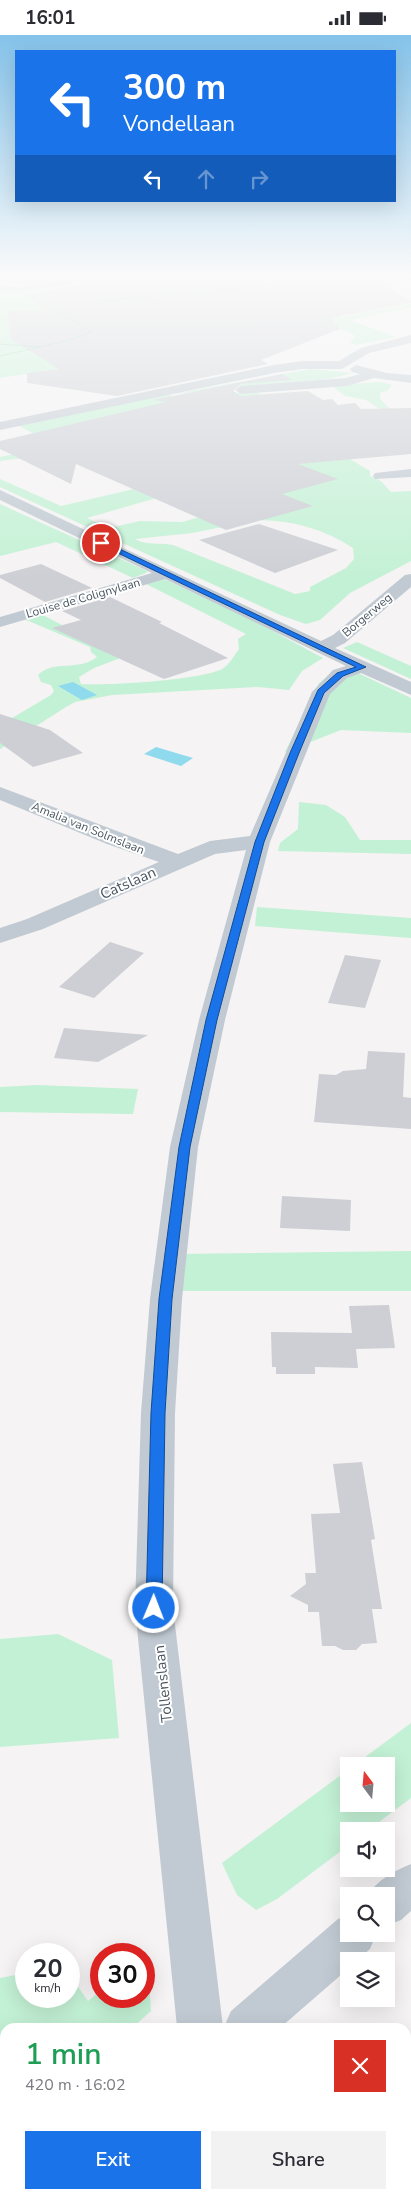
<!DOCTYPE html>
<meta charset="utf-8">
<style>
body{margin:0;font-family:"Nunito Sans",sans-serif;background:#f2f2f3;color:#2b2b33;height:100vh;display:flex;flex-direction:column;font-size:19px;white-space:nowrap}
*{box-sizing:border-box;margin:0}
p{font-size:16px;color:#7c7c81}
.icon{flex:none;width:28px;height:28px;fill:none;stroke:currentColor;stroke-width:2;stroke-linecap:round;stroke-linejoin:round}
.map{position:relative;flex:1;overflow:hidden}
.drawer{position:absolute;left:0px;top:1988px;width:411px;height:176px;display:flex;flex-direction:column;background:#fff;border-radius:15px 15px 0 0;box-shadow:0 5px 20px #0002}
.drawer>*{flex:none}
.banner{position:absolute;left:15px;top:15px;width:381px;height:152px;border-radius:0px;box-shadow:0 5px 20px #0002;background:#1a73e8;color:#fff;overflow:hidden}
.needle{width:32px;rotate:344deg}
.controls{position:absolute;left:340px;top:1722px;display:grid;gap:10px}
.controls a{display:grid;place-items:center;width:55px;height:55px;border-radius:0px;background:#fff;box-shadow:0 5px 20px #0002;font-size:25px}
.speed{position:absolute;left:15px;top:1908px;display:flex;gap:10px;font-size:25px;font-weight:700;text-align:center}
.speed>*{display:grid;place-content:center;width:65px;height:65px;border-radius:50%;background:#fff;box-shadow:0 5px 20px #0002;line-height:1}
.speed small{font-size:12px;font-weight:400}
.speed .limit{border:8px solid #d22;background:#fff;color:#111}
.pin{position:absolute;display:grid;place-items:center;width:42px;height:42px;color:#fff;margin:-21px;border:2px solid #fff;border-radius:50%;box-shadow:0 1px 5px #0007}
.me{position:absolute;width:55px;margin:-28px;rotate:1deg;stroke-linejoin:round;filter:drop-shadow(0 0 4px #0008)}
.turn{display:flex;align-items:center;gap:18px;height:105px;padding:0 25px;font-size:22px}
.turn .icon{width:65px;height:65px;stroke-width:2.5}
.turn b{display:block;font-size:35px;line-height:42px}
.lanes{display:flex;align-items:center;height:48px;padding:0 25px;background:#0003;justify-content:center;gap:25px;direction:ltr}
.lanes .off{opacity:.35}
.round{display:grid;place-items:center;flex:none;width:52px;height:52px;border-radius:0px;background:#f2f2f3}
.head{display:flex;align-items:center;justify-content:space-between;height:85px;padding:0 25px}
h1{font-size:30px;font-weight:600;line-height:38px;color:#1e9e55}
.action{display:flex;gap:10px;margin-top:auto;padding:10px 25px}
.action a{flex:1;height:58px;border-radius:0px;background:#1a73e8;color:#fff;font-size:20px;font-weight:600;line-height:58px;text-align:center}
.action a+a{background:#f2f2f3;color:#2b2b33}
.status{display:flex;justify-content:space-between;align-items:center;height:35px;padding:0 25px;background:#fff;direction:ltr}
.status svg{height:14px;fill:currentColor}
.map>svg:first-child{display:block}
</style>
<div class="status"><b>16:01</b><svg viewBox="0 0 49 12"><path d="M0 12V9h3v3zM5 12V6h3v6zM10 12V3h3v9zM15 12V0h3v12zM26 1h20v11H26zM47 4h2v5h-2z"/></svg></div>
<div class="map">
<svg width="411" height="2163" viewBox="0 0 411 2163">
<rect width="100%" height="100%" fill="#f5f3f3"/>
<path fill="#c3f1d5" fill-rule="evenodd" d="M288,242H337L64,333L0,343V254L31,250L53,260L259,249Z
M411,269V273L349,285L396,302L355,310L350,307L355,302L354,300L349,297L276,270H308L340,282Z
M311,334L353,338L329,344L172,359L170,364L254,356L266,362L388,380L366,365L345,361L331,350L382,347L392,350L387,356L380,358V364L393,377L340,418L370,436V441L381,446L391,457L411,456V526L350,558L320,585L306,589L280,580L0,452V444L61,471L134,454L133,437L39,421L0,426V422L31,415L43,404L14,388ZM160,462L210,479L182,487L140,486L109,493L87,483ZM257,485C292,485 324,494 353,513L354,524L346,533L310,552V556L295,559L173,510C158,507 148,511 135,504L192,498Z
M0,469L145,535L148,537L133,543L56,507L0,521Z
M164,544L254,586L323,623L302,636L289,655L258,652L112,660L75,667L66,672L0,714V690L51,660L54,656L51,650L41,647L38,640C54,624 78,637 97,622L91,617L90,612L24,584L41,579L123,622L94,633L79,642L81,649C106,651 201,645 222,634C229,630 234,621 239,614L238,604L246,599L146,549Z
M357,607L411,631V644L343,613Z
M332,638H358L411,663V698L341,695L285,717L319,648Z
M299,767L326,770L345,782L360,805H411V819L278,816L280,808L298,794Z
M257,872L411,883V903L255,891Z
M37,1050L138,1054L133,1079L0,1077V1052Z
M411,1216V1256H174L175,1219Z
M58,1599L112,1625L119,1703L0,1712V1604Z
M411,1688V1763L367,1796H349V1810L277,1864L256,1875L237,1860L222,1828L349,1734V1769H386V1731H353Z
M147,1920L151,1976L133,1992H5V2084L0,2087V1943L26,1938V1961H69V1939L88,1966L101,1955V1961H144V1922Z
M10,2159H186V2163H5Z"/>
<path fill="#90daee" d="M73,647L97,660L82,665L58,651Z
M156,712L193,723L181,731L144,719Z"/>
<path fill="#cdcfd5" d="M7,242H62L18,250Z
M101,242H254L263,249L373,242L411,266V268L331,283L340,294L261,325L268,329L117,361L27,348V338L59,334L11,304L7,276L43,275L25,259L94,247Z
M282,339L292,345L241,349L233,356L241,361L308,356L323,365L332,364L338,370L355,368L361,374L411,373V419L298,429L338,444L282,459L313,471L226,495L76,429L71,449L0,414V406L166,367L153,365Z
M259,489L338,515L275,538L199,505Z
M41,529L92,553L45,567L0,543V540Z
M110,562L162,587L159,588L228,623L164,644L52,593L81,585L62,576Z
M0,679L50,695L83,718L33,732L0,708Z
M110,907L144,918L94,963L59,952Z
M345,920L381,925L365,973L328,968Z
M64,993L148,1000L98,1027L54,1023Z
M368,1016L405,1018L403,1062L411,1063V1094L314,1087L319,1039L336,1040L343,1036L366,1034Z
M282,1161L351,1165L350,1196L280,1193Z
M389,1270L395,1313L356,1314L358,1333L315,1332V1339H276V1332H272L271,1297L352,1298L349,1271Z
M362,1427L375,1504L371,1505L382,1574H372L377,1608L362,1609L356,1615H343L335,1611H322L319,1577H308V1570L290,1561L306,1549L305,1538H316L311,1479L340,1478L333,1429Z"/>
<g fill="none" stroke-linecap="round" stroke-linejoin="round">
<path stroke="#7ad0a6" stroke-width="1" stroke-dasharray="2 1" stroke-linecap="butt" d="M99,266L251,252L313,242
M0,309L39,312
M0,321L70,305L91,297C80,286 63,285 54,272"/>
<path fill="#c1cad2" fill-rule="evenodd" d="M74,242H99L94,245L18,258H0V252H18Z
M402,242H411V246L403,244Z
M411,300V308L369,318L342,334H302L274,338L0,395V387L274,330L302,326H339L361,313Z
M356,330L387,338L411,340V348L374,343L347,351L241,359L235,355L241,351L346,343L360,339L352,337L350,334Z
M411,434V442L375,444L373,441L375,438Z
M0,455L321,606L333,600L405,540L411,539V552L345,608L335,613L411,647V660L361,638L347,643L330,659L270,807L225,985L198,1112L182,1264L175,1378L173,1573L223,1992H177L135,1573L141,1378L150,1264L170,1112L199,985L246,815L215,819L43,894L0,908V893L27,884L159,827L107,809L0,765V752L178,819L210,806L250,801L312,657L333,635L346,631L165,544L0,592V582L152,538L0,465Z
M411,1829V1876L401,1885L386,1891V1861H368C375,1846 396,1835 411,1829Z
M349,1880V1899H376L370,1914L356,1926H349V1933L281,1992H224L231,1976L338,1884Z
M25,2159H78L76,2163H23Z
M202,2159H252L253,2163H203Z"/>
</g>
<linearGradient id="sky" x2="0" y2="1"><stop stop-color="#85c3ea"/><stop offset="0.44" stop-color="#fafafa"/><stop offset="1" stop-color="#fafafa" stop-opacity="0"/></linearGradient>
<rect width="411" height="545" fill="url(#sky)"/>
<path fill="#1a73e8" stroke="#114b97" d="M99,506H103L366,632L343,641L324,658L299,718L264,807L217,985L190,1112L172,1264L165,1378L162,1573L160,1578L154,1580L149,1578L146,1573L151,1378L159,1264L179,1112L206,985L255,807L290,718L318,655L337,638L356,632L99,509Z"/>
<g text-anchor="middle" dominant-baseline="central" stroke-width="4" stroke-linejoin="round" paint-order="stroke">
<g font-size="12" fill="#4a5661" stroke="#fff">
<text transform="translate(83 563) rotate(-16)">Louise de Colignylaan</text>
<text transform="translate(367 580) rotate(-40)">Borgerweg</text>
<text transform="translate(88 793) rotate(22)">Amalia van Solmslaan</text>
</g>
<g font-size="15" fill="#4a5661" stroke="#fff">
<text transform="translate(128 848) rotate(-24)">Catslaan</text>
<text transform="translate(163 1649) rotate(-96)">Tollenslaan</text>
</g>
</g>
</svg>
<div class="controls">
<a><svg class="needle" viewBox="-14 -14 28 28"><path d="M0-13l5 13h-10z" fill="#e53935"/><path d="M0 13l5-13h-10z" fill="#7c7c81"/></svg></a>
<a><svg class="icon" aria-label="sound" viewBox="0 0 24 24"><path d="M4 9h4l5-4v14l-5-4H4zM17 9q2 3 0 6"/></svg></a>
<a><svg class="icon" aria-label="search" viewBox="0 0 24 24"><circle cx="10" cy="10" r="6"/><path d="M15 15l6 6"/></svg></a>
<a><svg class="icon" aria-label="layers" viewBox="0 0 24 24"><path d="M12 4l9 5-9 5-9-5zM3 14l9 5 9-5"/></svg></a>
</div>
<div class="speed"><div>20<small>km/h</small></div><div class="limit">30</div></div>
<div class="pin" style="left:101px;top:508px;background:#d93025"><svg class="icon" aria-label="arrive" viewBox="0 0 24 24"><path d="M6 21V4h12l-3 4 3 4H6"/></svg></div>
<svg class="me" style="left:154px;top:1573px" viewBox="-20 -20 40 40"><circle r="17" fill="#1a73e8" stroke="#fff" stroke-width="3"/><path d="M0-11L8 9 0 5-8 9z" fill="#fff"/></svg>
<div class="banner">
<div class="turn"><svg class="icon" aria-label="left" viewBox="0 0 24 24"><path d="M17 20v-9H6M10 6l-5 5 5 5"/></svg><div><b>300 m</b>Vondellaan</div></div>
<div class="lanes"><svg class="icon" aria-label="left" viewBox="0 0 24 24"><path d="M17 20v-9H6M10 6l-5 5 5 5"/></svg><svg class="icon off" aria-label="ahead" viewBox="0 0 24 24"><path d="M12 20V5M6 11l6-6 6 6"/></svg><svg class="icon off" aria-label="right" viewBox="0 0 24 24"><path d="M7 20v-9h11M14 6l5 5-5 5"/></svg></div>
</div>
<section class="drawer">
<div class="head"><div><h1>1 min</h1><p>420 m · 16:02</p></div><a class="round" style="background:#d93025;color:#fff"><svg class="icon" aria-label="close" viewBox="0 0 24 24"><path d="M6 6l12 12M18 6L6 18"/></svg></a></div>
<div class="action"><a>Exit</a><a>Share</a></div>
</section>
</div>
